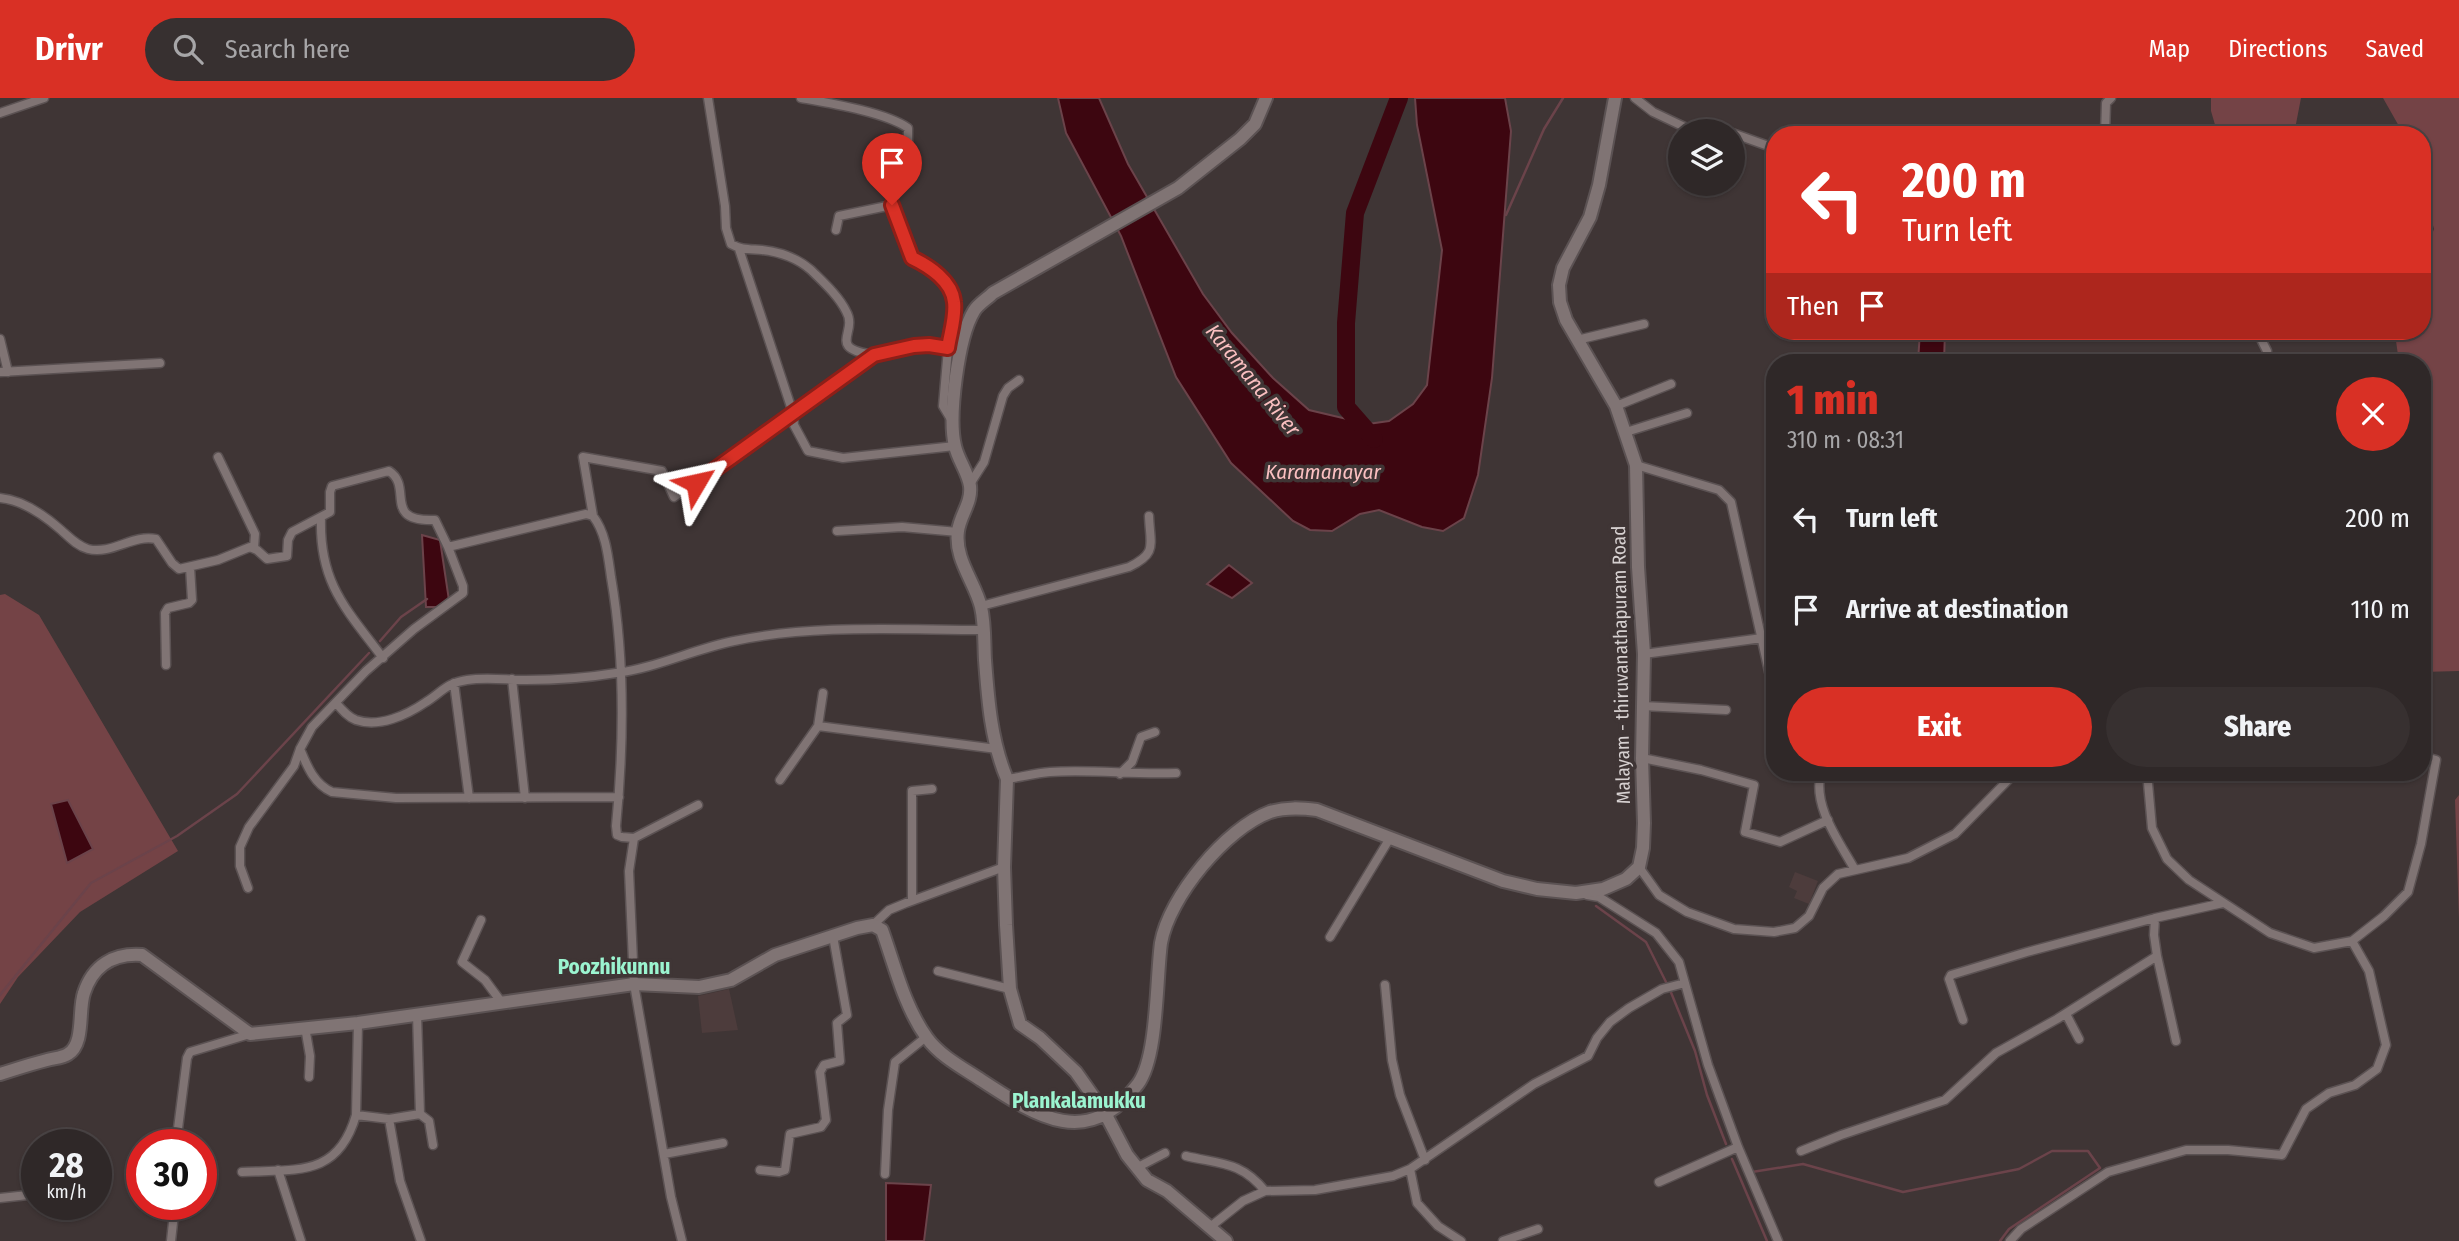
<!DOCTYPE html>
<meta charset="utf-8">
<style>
body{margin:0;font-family:"Fira Sans Condensed",sans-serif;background:#373030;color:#f1f3f6;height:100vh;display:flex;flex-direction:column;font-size:26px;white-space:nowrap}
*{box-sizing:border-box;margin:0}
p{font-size:23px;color:#a7a6a8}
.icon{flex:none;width:38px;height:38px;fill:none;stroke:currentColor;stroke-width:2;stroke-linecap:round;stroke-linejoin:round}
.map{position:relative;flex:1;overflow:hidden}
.drawer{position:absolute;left:1766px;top:256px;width:665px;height:427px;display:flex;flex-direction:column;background:#2f2828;border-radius:28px;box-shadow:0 2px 5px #0004,0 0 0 2px #4a4445}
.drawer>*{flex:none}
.top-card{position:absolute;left:1766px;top:28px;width:665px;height:214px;border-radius:28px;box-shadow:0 2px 5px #0004,0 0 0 2px #4a4445;background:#d93025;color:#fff;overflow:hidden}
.fabs{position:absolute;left:1668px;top:21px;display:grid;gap:14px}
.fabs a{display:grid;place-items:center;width:77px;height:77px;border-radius:50%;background:#2f2828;box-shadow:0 2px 5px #0004,0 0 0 2px #4a4445;font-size:35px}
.speed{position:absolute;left:21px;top:1031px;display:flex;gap:14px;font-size:35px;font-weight:700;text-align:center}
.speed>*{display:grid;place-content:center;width:91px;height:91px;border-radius:50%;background:#2f2828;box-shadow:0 2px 5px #0004,0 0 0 2px #4a4445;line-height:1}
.speed small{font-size:18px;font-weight:400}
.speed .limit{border:10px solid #d22;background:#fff;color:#111}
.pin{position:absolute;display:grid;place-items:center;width:60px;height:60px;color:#fff;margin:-72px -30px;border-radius:50% 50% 50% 0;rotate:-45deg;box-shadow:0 0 7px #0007}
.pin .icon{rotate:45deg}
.me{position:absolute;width:77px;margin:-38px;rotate:54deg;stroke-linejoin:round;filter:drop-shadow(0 0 5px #0008)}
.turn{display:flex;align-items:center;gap:24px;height:147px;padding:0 21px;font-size:32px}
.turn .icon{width:91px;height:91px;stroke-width:2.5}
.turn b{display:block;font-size:49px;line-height:60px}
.then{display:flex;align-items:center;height:66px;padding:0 21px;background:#0003;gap:14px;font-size:26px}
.round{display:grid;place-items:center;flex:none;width:74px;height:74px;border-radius:37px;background:#373030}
.summary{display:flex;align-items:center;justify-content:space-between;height:119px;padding:0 21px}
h1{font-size:42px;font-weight:800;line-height:52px;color:#d93025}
.cta{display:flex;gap:14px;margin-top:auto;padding:14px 21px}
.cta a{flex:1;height:80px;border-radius:42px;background:#d93025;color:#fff;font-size:28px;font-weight:800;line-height:80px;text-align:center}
.cta a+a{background:#373030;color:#f1f3f6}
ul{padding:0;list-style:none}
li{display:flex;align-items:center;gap:21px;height:91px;padding:0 21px}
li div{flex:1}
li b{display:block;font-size:26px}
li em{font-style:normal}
header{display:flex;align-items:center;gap:42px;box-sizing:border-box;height:98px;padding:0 35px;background:#d93025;color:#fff}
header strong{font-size:33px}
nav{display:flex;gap:38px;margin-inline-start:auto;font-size:24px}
.search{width:490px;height:63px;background:#373030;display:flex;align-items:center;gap:18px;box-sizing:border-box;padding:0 24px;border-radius:38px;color:#a7a6a8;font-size:26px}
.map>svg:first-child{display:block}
</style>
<header>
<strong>Drivr</strong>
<div class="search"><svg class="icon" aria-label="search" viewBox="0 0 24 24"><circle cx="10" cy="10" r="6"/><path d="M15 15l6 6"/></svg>Search here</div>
<nav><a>Map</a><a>Directions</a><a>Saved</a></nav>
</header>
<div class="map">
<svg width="2459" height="1143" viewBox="0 0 2459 1143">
<rect width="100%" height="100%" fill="#3f3535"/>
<path fill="#4d3c3c" d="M1795,774L1818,783L1809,806L1794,800L1797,793L1789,789Z
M729,891L738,932L702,935L698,898Z"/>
<path fill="#744346" d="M2211,0H2301L2295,31L2291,37H2218L2211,13Z
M2383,0H2459V573L2422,574V264H2399L2395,236L2396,233H2422V163L2434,131L2422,87V37H2404Z
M5,496L39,517L178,753L80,814L18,879L0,906V497Z
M2459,697V821L2455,702Z"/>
<path fill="#3d0610" stroke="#6b434a" stroke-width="2" d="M1058,0H1099L1128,66L1203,196L1232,235L1273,280L1309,312L1368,326L1389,323L1413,306L1427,287L1442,152L1417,27L1415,0H1505L1511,33L1492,280L1478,377L1464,420L1443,433L1422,429L1379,412L1360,416L1332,433L1310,432L1293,423L1231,365L1176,279L1121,138L1066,35Z
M1920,233H1945L1944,264H1918Z
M422,437L440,442L450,509H426Z
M1229,467L1252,485L1232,500L1207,486Z
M68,702L93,751L67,765L51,706Z
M886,1085L931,1087L924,1143H886Z"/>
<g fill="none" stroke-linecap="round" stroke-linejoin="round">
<path stroke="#6b434a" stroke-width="2.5" d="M1506,117L1544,31L1563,0
M380,543L401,519L427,501
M1596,808L1646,844L1667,886
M1670,892L1695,953L1707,997L1726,1046
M0,897L91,785L177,738L237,696L369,555
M1732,1061L1767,1143
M1752,1074L1803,1066L1903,1094L2019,1071L2052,1053H2088L2100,1070L2009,1131L2000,1143"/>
<path stroke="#3d0610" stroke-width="18" d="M1374,341L1346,309V225L1355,115L1399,0"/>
<defs>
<path id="street" d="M708,0L725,108L726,130L731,146C741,152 750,151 762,152C780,154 796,159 811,172C823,184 838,197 846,213C859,235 825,250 874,257
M801,0C829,5 885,14 908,30V43L892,107L912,160C929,168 952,183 954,204C956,218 950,236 948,250
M1635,0L1653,14L1693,33
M0,15L44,0
M1708,33L1718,30L1727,33
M1732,35L1774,50
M2105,37L2106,5L2111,0
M836,132L839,118L892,107
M739,151L793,315L794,327L808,353L843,360L955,348
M2257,233L2267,253L2266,264
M0,241L8,274
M1577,242L1644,226
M0,274L160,265
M1616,308L1671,286
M1626,334L1687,315
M218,359L255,436L254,450
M1636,367L1719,392L1731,404L1772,587
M970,386L984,364L1003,298L1008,290L1019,282
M0,400C23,402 44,417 61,432C69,439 77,448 88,451C112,457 133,436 156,441L172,465L179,471L218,462L250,449L257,452L267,461L287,458L288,442L292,434L330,414V394L332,388L385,374L389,373C414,389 381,424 435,422L448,449L586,416L593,418C606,435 608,458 611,479C625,560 624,646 616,728L617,737L622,739L634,740L629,773L634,886L671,1099L682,1143
M593,418L583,359L662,373L674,399L874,257C899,250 922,246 948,250L943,308L952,323
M321,420C319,485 346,511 383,560
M837,433L902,429L958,434
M981,508L1129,469C1158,455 1150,447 1149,418
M1644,556L1762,540
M166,567L165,515L168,510L189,505L192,502L190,469
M512,581L525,700
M454,585L469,700
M823,595L818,628L997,651
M336,605C342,612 348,619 356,622C379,630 407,617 426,604C442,594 446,585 467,582C487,579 506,582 526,582C556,582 586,580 616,575C656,570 694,551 734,543C815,526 901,532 983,532
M1642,608L1726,612
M300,651C307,668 314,686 332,694L396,700L619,699
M1642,660L1701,672L1754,687L1745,734L1780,744L1828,722
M1821,674C1812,708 1839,743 1855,772
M2147,674L2152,730L2167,761L2189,782L2270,835L2314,850L2352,843L2384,818L2408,794L2421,746L2436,662L2422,658
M1120,676L1132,664L1141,639L1155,634
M1007,681C1021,679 1036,675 1050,674C1092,671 1134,677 1176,675
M780,682L818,628
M634,740L698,707
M1639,769L1659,797L1687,814L1734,831L1774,834L1795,830L1809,818L1823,790L1838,776L1908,760L1955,736L2016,674
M248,790L240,768V749L249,729L294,668L300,651L312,629L366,573L414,531L463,495V488L448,449
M1587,797L1599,799L1656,835L1679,864L1708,967L1738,1049L1778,1143
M912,802V693L932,691
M2155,820L2154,837L2157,858
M481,822L462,864L485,882L502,905
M873,827L889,812L906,805L1004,769
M1330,839L1390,740
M938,873L1010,891
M1385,887L1392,962L1400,997L1425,1062
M417,916L420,1016
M2066,916L2079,941
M1963,922L1949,881L1951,877L2027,854L2155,820L2223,805
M358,925L356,1017L389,1021L400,1083L421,1143
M305,929L310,958L309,979
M389,1021L420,1016L429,1023L433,1047
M176,1046L187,960L190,954L250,936
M1801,1053L1841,1037L1945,1002L1996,955L2057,921L2157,858L2176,943
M664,1056L723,1045
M1186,1058C1219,1066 1241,1063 1265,1093
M1138,1069L1165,1055
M1410,1071L1417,1105L1438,1128L1461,1143
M278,1072L301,1143
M760,1072L779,1074L785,1072L790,1036L821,1029L826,1022L820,974L824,967L840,963L837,925L847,917L833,838
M242,1074C296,1071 338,1080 356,1017
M885,1076L888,1012L895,964L926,939
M1659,1084L1738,1049
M0,1100L37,1096
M1210,1129L1243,1103L1265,1093L1315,1092L1393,1078L1410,1071L1534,986L1588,958L1597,940L1610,924L1629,910L1662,891L1685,885
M171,1143L175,1106
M1503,1143L1538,1131
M2010,1143L2021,1131L2108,1074L2186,1052H2228L2282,1057L2306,1011L2329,995L2355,987L2377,971L2386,947L2369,873L2352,843"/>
<path id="secondary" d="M0,976C16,971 31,966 47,962C53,960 62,960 68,956C85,946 78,912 84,895C93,867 114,855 142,857L250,936L358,925L634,886L699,889L731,882L775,857L857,830L873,827L882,832C895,868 904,908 927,940C940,958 963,970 981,982C1036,1018 1088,1053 1138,986C1158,959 1156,881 1161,845C1169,799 1226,730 1270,714C1286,709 1301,710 1317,712L1503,783L1537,791L1576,795L1603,791L1626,781L1639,769L1643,750L1644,725L1642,660L1644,556L1638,469L1636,367L1616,308L1566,222L1560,204L1559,187L1563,170L1590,119L1599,87L1615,0
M1226,1143L1167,1093L1147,1082L1127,1057L1105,1015L1076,974L1040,940L1020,926L1010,891L1006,827L1004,769L1007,681C991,643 988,602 985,562C984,545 985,526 981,509C975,484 954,461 958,433C960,417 972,405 970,388C968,374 958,362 955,348C948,319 958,239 974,213C978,206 987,201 993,195L1178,90L1240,41L1255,26L1266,0"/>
</defs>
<use href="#street" stroke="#5b5253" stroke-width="11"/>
<use href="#secondary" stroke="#5b5253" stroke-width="16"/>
<use href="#street" stroke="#807474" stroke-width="8"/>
<use href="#secondary" stroke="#807474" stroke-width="12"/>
</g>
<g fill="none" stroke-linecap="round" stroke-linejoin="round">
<defs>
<path id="route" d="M696,385L874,257L914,248L929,247L948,250C950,236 956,218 954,204C952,183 929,168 912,160L892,107"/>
</defs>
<use href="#route" stroke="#8d1f18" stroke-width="18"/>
<use href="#route" stroke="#d93025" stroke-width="12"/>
</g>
<g text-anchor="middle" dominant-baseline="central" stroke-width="7" stroke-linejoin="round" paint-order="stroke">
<g font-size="19" fill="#d6d0d0" stroke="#3f3535">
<text transform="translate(1621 567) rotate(-91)">Malayam - thiruvanathapuram Road</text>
</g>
<g font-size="21" font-style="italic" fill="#fabfc0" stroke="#3f3535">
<text transform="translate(1253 282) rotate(51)">Karamana River</text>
<text x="1323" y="374">Karamanayar</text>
</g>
<g font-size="21" font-weight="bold" fill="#9bf4d0" stroke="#3f3535">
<text x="614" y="869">Poozhikunnu</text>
<text x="1079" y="1003">Plankalamukku</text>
</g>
</g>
</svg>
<div class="fabs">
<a><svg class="icon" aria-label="layers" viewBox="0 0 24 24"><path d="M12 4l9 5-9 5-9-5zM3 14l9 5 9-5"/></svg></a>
</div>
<div class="speed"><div>28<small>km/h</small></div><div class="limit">30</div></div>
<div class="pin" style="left:892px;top:107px;background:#d93025"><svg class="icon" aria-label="arrive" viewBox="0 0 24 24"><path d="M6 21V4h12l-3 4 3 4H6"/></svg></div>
<svg class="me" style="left:696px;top:385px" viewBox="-20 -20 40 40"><path d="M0-17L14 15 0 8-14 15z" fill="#d93025" stroke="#fff" stroke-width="4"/></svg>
<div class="top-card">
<div class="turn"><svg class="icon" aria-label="left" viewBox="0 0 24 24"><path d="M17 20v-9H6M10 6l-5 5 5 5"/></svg><div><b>200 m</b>Turn left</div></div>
<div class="then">Then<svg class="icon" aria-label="arrive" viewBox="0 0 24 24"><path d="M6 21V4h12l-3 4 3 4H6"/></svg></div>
</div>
<section class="drawer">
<div class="summary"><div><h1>1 min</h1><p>310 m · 08:31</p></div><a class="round" style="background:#d93025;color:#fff"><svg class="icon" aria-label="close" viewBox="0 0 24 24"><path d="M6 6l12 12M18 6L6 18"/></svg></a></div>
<ul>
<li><svg class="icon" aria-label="left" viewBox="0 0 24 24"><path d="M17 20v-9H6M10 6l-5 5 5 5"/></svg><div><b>Turn left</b></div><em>200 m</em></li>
<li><svg class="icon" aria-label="arrive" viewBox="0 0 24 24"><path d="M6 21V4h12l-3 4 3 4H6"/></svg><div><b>Arrive at destination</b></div><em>110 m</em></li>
</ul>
<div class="cta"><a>Exit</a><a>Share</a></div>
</section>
</div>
